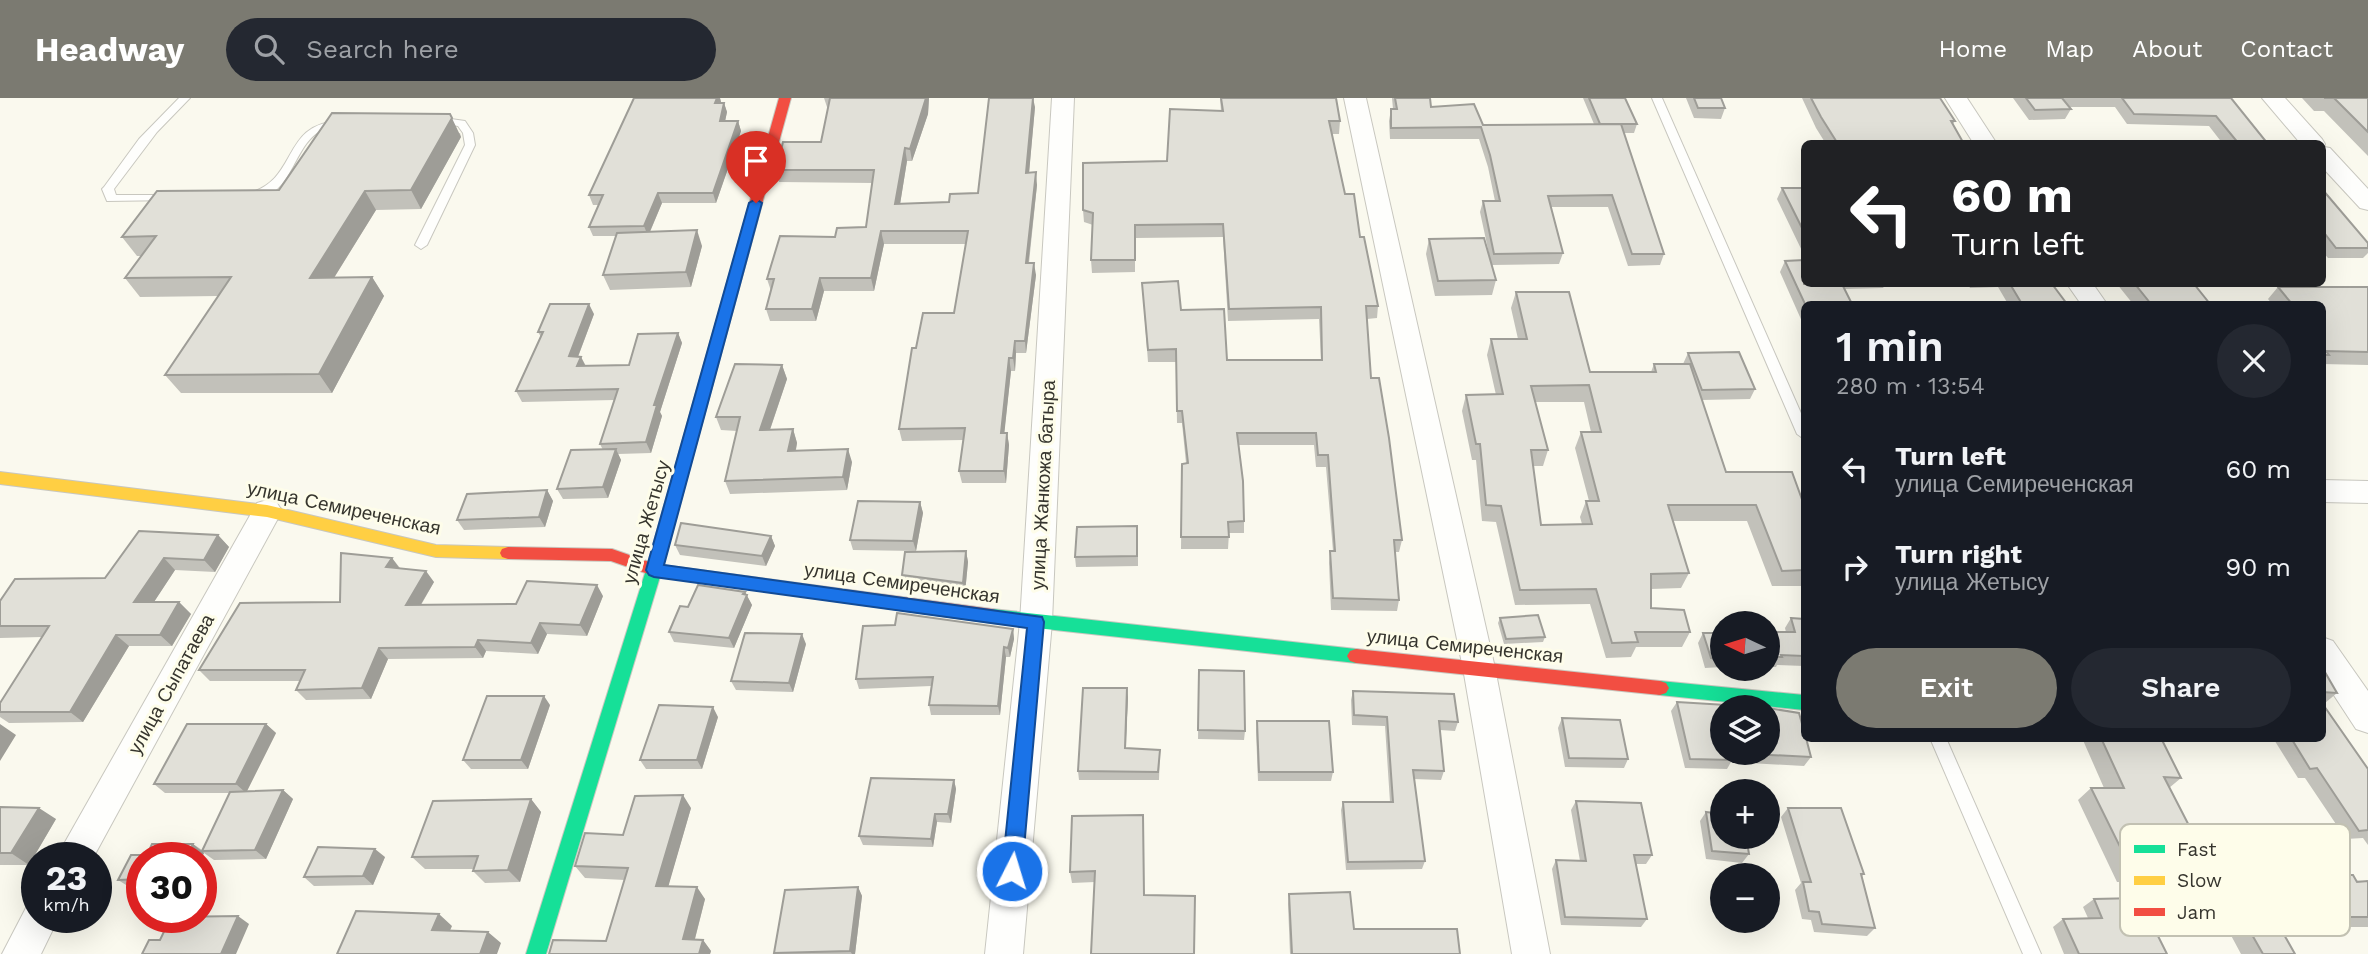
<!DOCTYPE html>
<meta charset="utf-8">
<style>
body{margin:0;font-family:"Work Sans",sans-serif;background:#242831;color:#f1f3f6;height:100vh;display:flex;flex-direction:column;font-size:26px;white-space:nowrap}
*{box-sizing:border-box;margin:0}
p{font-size:23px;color:#9ea1a6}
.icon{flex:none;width:38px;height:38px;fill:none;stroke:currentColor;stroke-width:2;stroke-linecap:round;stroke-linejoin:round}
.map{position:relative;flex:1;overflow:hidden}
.sheet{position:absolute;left:1801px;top:203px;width:525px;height:441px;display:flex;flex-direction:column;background:#171b24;border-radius:10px;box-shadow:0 7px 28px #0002}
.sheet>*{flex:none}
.banner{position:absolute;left:1801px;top:42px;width:525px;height:147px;border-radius:10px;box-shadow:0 7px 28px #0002;background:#202124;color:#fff;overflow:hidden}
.needle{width:46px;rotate:274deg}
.fabs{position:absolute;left:1710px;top:513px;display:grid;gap:14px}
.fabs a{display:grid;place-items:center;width:70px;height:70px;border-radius:50%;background:#171b24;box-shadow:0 7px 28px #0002;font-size:35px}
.speed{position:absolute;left:21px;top:744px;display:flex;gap:14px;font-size:35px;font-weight:700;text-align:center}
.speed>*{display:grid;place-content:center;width:91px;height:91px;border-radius:50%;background:#171b24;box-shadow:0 7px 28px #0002;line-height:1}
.speed small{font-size:18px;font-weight:400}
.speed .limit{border:10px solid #d22;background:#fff;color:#111}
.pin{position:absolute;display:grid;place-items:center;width:60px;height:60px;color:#fff;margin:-72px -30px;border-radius:50% 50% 50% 0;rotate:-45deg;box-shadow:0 0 7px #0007}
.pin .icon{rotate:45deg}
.me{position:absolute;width:77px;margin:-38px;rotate:5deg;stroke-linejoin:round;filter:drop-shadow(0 0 5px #0008)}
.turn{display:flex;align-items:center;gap:24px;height:147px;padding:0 35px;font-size:32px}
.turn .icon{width:91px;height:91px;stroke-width:2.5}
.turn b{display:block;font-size:49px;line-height:60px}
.round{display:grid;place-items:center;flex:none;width:74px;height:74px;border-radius:37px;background:#242831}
.summary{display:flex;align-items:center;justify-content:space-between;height:119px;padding:0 35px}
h1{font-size:42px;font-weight:600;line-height:52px}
.button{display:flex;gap:14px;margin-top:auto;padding:14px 35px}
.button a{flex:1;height:80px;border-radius:42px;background:#7b7a71;color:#fff;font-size:28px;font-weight:600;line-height:80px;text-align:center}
.button a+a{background:#242831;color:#f1f3f6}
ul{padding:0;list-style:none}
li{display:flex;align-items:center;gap:21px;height:98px;padding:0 35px}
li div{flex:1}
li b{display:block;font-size:26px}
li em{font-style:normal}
header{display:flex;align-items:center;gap:42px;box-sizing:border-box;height:98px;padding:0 35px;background:#7b7a71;color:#fff}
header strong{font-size:33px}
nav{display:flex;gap:38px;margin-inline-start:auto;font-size:24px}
.search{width:490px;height:63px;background:#242831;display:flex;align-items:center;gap:18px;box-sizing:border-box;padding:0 24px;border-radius:38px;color:#9ea1a6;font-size:26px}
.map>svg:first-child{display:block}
</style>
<header>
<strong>Headway</strong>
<div class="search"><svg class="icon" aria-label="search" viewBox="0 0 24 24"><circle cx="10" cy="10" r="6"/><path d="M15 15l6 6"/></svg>Search here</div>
<nav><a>Home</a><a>Map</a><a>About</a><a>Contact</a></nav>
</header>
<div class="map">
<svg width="2368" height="856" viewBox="0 0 2368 856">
<rect width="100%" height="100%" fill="#faf9ee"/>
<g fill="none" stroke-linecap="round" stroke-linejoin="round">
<defs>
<path id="lane" d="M179,0H190L157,34L114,91L116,97H170L174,98V102L107,103L102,91L104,89L139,41Z
M1652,0H1662L1804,322V341L1797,336Z
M437,19L465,23L473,35L475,47L427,147L421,151L415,147L465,47L463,35L458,28L433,24L432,22Z
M340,23L344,24V28C337,29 328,29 322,32C291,47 293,105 249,99V95C299,82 281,25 340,23Z
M1930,640H1946L2041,856H2023Z"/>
<path id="street" d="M1052,0H1074L1052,524L1023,856H985L1020,524Z
M1344,0H1366L1495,570L1550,856H1512L1463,570Z
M1945,0H1967L1997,46H1974Z
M2262,0H2285L2322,41L2325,46L2324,49L2330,50L2368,91V112L2360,110L2322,69V46H2301Z
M2067,186H2093L2107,206H2081Z
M2322,382L2368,383V405L2322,404Z
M267,402L277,405L282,413L93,760H56L257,405Z
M2322,539L2333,543L2368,593V635L2356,631L2322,579Z
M37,803V819H59L41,856H2L28,806Z"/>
<path id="fast" d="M717,240L724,245L662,472L546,856H526L646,472L710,245Z
M992,511L1356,551L1362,553L1365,558L1362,563L1356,565L992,525L986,523L984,518L986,513Z
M1660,583L1804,597V612L1660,597L1654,595L1651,590L1654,585Z"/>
<path id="slow" d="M0,374L267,407L436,447L508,449L514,451L516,455L514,459L508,461L436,459L267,419L0,386Z"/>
<path id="jam" d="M779,0H791L724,245L717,250L710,245Z
M508,449L612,451L655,466L992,511L998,513L1000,518L998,523L992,525L654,478L611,463L508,461L502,459L500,455L502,451Z
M1356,551L1660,583L1666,585L1669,590L1666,595L1660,597L1356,565L1350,563L1347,558L1350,553Z"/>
</defs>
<use href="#lane" stroke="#c8c7bf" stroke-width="2"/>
<use href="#street" stroke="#c8c7bf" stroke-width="2"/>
<use href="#fast" stroke="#c8c7bf" stroke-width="2"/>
<use href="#slow" stroke="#c8c7bf" stroke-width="2"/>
<use href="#jam" stroke="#c8c7bf" stroke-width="2"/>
<use href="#lane" fill="#fefefc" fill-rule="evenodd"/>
<use href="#street" fill="#fefefc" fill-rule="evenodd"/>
<use href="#fast" fill="#16e098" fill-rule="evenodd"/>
<use href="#slow" fill="#ffcf43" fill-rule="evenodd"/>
<use href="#jam" fill="#f24e42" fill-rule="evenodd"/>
</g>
<path fill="#c2c1ba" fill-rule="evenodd" d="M634,0H720L721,5H724L727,14L725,23H738L741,33L716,105H662L650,134L702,148L691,189L610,192L603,177L616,138H593L589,129L599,107H593L589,97Z
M824,0H929L928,16L912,63H907L900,106L949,104L978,95L1035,9L1029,74L1037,87L1029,165L1036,177L1026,255H1016L1015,273H1011L1004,335H1007L1009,347L1006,385H962L959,373L963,342L902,343L899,331L916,250L954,215L966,146H884L874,193H824L816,223H770L766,211L771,193L767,181L835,139L866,129L873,85L779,84L776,72L821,44L828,9H827Z
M1220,0H1336L1340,23L1339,36H1332L1345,96L1360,139L1378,208L1377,220L1367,221L1371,280L1402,442L1399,454H1395L1399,502L1397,513L1331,512L1329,465L1330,453H1333L1326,369H1316L1314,347H1238L1244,423V435H1229L1228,451H1181L1182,366L1186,365L1182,325H1177L1176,264H1148L1142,185L1181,212L1227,262H1321L1319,221L1228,223L1223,139L1135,140V174L1092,175L1091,162L1093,127L1084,124L1083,112L1167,63L1221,13Z
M1392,0H1430L1431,9L1483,27L1594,26L1583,0H1625L1637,26L1634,35H1623L1664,156L1660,167L1628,168L1608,109H1551L1563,155L1559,166L1492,167L1496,182L1492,197L1435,198L1426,156L1429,141L1491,165L1480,114L1483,103H1495L1488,69L1479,41H1390L1389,23L1391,11H1393Z
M1686,0H1721L1725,10L1721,21L1694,20Z
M1802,0H1940L1955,23L1953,26L1964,46H1826L1816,30Z
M2013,0H2231L2268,46H2223L2209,28L2127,26L2115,9H2069L2071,11L2065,21L2029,22Z
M2302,0H2368V58L2324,13H2314Z
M460,35L461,39L421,111L376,112L334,180L372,179L384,198L332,295H181L165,277L218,198L140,199L125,180L142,158H137L122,139L279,92Z
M1782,90H1804V157L1777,101Z
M2322,91L2368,145V155L2363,160H2328L2322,153Z
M1785,163L1804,186H1886L1883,190L1844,191L1852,206H1804V228L1780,174Z
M1968,186H2052L2067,206H2008L1998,189L1970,190Z
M2117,186H2194L2210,206H2133Z
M2278,189H2368V267L2322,266V206H2272L2268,201Z
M1516,194L1590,274H1651L1654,266H1683L1688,255L1755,291L1750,301L1702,302L1726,374L1804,407V488H1772L1747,423H1673L1689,475L1681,490L1651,491V510L1690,534L1682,549H1636L1631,559L1606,560L1590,506L1515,507L1496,424L1482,423L1476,362H1472L1462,313L1466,297H1496L1487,257L1491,241H1518L1511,210ZM1535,304H1584L1591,334H1581L1575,350L1589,403H1586L1580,419L1582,426L1541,427L1533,368H1543L1548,352Z
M594,216L578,259H581L586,268L629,267L678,235L682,245L660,314L662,318L651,355L618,356L621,362L608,400L563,401L557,391L603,352L600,346L614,302L522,304L516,293L541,239L538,234Z
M782,267L787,281L770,332L793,331L797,345L796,352L852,364L847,392L730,396L725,383L737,333L721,332L716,319Z
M547,392L553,403L545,429L464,432L457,422Z
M920,404L923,415L916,453L853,452L850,442Z
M218,437L229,449L215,474L175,472L154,504H179L191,516L172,548H129L83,624L9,625L0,619V605L42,539L0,540V503L105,480Z
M771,438L775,448L766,468L680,457L675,447Z
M1138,438V468L1076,469L1075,459Z
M966,453L968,464L965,495L905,487L902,477Z
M392,460L400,470L434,484L421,507L516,506L603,498L587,538L547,536L538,556L486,553L483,560L388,561L371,601L306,602L296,592L300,583H210L199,572L340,504Z
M745,494L752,507L734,550L674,544L669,534L688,509Z
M1500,520L1545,539L1543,544L1504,546L1498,525Z
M1791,520L1804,521V568L1777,567L1776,569H1768V534H1786L1785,530Z
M1013,531L1014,541L1010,559H1006L1000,617H931L929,607L931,588L859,591L856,581Z
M1703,535H1722V569L1705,570L1698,545Z
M806,546L793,594L736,592L731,583Z
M2322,569L2337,595L2325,605L2322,604Z
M1199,572L1245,633L1244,642L1198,641Z
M1353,593L1458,624L1455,633L1440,632L1444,673L1441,682L1414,681L1425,763L1422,771L1346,772L1341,712L1343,704H1390L1385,628L1352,627L1351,602Z
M1128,599L1126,650L1160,652L1159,682H1079L1078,673Z
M1677,604L1811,659L1804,668L1731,664L1727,671L1685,670L1671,613Z
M550,607L528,671H471L463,662Z
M718,619L702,671H646L640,662Z
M1562,620L1628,661L1624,670L1565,669L1558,630Z
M1257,623L1333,674L1331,683H1258L1256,633Z
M187,626H266L276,635L247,693L283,692L293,701L266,761L214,762L204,755L201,761V760H142V790H131L118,782L131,757H147L152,746H193L202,752L230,695H165L154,686Z
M2082,640H2161L2181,680L2169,690L2200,749L2229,773L2224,777L2368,783V829H2279L2295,856H2241L2204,787L2207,784H2117L2078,702L2091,690H2104Z
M2273,640H2322L2368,671V747L2363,740L2346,741L2305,680H2298Z
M954,682L956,691L951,725L937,724L933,749L863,747L859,738Z
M531,701L541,714L520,784L485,785L473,773L474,771H425L412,759Z
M1576,703L1652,757L1646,766H1636L1647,821L1641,829L1561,827L1552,771L1556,762L1580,763L1571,712Z
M0,709L56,721L29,767H0Z
M691,710L668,788L705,801L695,841L703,842L711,853L710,856H549L606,843L625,782L585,780L575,768L623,737Z
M1788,710L1864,776L1862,778L1875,830L1867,838L1814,834L1811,822L1802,821L1795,792L1801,785L1781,719Z
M1706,714L1749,756L1742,765L1706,761L1700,723Z
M1072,718L1145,797L1194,856L1095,784L1072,785L1070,774Z
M385,759L373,787L314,788L304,779Z
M858,789L862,798L855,856H775L774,855Z
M1289,796L1354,831L1460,856H1290L1288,806Z
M2094,801L2167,856H2064L2053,829L2063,821L2088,820L2083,809Z"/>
<path fill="#9e9d97" d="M717,0H720L721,4L718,15L715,5Z
M926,0H929L928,16L912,63L910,51Z
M1033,0L1035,9L1028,87L1026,75Z
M724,5L727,14L723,33L720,23Z
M450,16L461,39L421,111L411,92Z
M738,23L741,33L716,105L713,95Z
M905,50L907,63L898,119L895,106Z
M1036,74L1037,87L1027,177L1026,165Z
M365,93L376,112L322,199L310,180Z
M658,95L662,105L648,138L644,128Z
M697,132L702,148L691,189L686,174Z
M881,133L884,146L874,193L871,180Z
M1034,165L1036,177L1026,255L1025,243Z
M372,179L384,198L332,295L319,276Z
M820,180L824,193L816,223L812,211Z
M589,206L594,216L574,269L569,258Z
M678,235L682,245L660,314L662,318L651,355L646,344L654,307Z
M1015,243L1016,255L1015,273L1013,260Z
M581,259L586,269L577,268Z
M1009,260L1011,273L1003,348L1001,335Z
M782,267L787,281L765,346L760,332Z
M793,331L797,345L793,366L788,353Z
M1007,335L1009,347L1006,385L1004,373Z
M616,351L621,362L608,400L603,389Z
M848,351L852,364L847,392L843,379Z
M547,392L553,403L545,429L539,419Z
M920,404L923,415L916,453L913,443Z
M218,437L229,449L215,474L204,462Z
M771,438L775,448L766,468L762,458Z
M966,453L968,464L965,495L963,485Z
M164,460L175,472L146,516L134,504Z
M392,460L400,471L386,469Z
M426,473L434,484L414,518L406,507Z
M597,487L603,498L587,538L580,527Z
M745,494L752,507L734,550L729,540Z
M179,504L191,516L172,548L160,537Z
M540,525L547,536L538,556L531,545Z
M1013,531L1014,541L1010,559L1008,550Z
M802,536L806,546L793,594L789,585Z
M116,537L129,548L83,624L70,614Z
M478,542L486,553L483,560L475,549Z
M1004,549L1006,559L1000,617L998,608Z
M379,550L388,561L371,601L362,590Z
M1127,590L1128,599L1125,659V650Z
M544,598L550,607L528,671L521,662Z
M713,609L718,619L702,671L697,662Z
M0,626L16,637L0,663Z
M266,626L276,635L246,695L236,686Z
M954,682L956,691L951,725L948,716Z
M283,692L293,701L266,761L255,752Z
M683,697L691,710L665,800L656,788Z
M531,701L541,714L520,784L508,772Z
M39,710L56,721L29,767L11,755Z
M935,716L937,724L933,749L931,741Z
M193,746L204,755L201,761V760H186Z
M375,751L385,759L373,787L363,778Z
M697,789L705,801L692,852L683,841Z
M858,789L862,798L855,856H852L850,853Z
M439,816L452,828L445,844L432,832Z
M238,818L249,826L236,856H221Z
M488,834L501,845L497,856H480Z
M703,842L711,853L710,856H699Z"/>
<path fill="#e1e0d8" stroke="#9e9d97" stroke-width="2" fill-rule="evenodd" d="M634,0H717L715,5H724L720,23H738L713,95H658L644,128L589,129L603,97H589Z
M830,0H926L910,51L905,50L895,106L949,104L950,96L978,95L989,0H1033L1026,75L1036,74L1026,165H1034L1025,243H1015L1013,260H1009L1001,335H1007L1004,373H959L965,330L899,331L912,250H916L923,215H954L968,133H881L871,180H820L812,211H766L774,181H767L780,138L835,139L837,130L866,129L874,72H776L783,44H821Z
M1221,0H1336L1340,23H1329L1345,96H1354L1360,139H1364L1378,208H1366L1371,280H1379L1389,340L1402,442H1394L1399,502L1333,500L1330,453H1335L1328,357H1318L1316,335H1237L1243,383L1244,423L1228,424L1229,439H1181L1182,366L1188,365L1182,313H1177L1176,251L1148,252L1142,185L1178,183L1181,212L1224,211L1227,262H1322L1321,209L1229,211L1223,126L1135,127V162H1091L1093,115L1083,112V65L1167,63L1170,11L1223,13Z
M1395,0H1430L1431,9L1474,6L1483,27L1621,26L1664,156H1632L1612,97L1548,98L1563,155L1494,156L1483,103H1500L1490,57L1481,29L1391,30V11H1397Z
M1589,0H1625L1637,26H1600Z
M1694,0H1721L1725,10H1698Z
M1811,0H1940L1955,23H1951L1964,46H1838L1821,19Z
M2026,0H2062L2071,11L2035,12Z
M2122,0H2231L2268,46H2239L2216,18L2134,16Z
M2324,0H2368V34L2334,0Z
M332,15L450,16L452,20L411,92L365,93L310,180L372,179L319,276L165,277L231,179L125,180L156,138L122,139L157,93L279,92Z
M1782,90H1804V134Z
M2322,91L2368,145V150H2336L2322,132Z
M697,132L686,174L603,177L617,135Z
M1484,140L1496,182L1438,183L1429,141Z
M1804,162V186H1842L1852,206H1805L1785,163Z
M2010,186H2052L2067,206H2022Z
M2135,186H2194L2210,206H2151Z
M2278,189H2368V254L2326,253L2329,257H2322V206H2292Z
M1516,194H1569L1590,274H1656L1654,266H1690L1726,374H1792L1804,407V472L1782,473L1756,407H1668L1689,475L1651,476V510L1684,512L1690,534H1635L1638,544L1612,545L1596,491L1520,492L1501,408L1486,407L1480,346H1476L1466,297L1503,296L1491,241H1527ZM1589,287L1601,334H1581L1599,403H1586L1592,426L1541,427L1531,352H1548L1531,288Z
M550,206H589L569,258L581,259L577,268L629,267L638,236L678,235L654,307H657L646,344L600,346L618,291L516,293L543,234H538Z
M1739,254L1755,291L1702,292L1688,255Z
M735,266L782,267L760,332L793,331L788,353L848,351L843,379L725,383L740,319H716Z
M616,351L603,389L557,391L571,352Z
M547,392L539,419L457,422L467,396Z
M858,403L920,404L913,443L850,442Z
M681,425L771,438L762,458L675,447Z
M1137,428V458L1075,459L1077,429Z
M139,433L218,437L204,462L164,460L134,504H179L160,537H116L70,614H0V605L49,528H0V503L15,481L105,480Z
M966,453L963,485L902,477L905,454Z
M341,455L392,460L386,469L426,473L406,507L516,506L527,483L597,487L580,527L540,525L531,545L478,542L475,549L379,550L362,590L296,592L305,572H199L240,505L340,504Z
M698,487L745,494L743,496L747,497L729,540L669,534L680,508L688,509Z
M897,515L1013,531L1008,550L1004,549L998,608L929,607L933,579L856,581L863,528L895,527Z
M1538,517L1545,539L1506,541L1500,520Z
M1791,520L1804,521V558L1781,557L1782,559H1768V534H1795Z
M745,535L802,536L789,585L731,583Z
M1703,535H1722V560H1711Z
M2322,569L2337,595L2322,594Z
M1199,572L1244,573L1245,633L1198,632Z
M1083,590H1127L1125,650L1160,652L1158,674L1078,673Z
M1353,593L1454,596L1458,624L1439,623L1444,673L1413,672L1425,763L1348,764L1343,704H1393L1387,619L1354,617Z
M487,598H544L521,662H463Z
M1677,604L1759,609H1722V654H1768V610L1799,615L1804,633V640H1806L1811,659L1731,655L1733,662L1690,661Z
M2322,605L2368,671V732L2359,733L2317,670L2310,671L2291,640H2322Z
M659,607L713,609L697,662H640Z
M1562,620L1620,622L1628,661L1569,660Z
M1257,623H1329L1333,674H1259Z
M187,626H266L236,686H154Z
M2101,640H2161L2181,680L2164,679L2200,749H2216L2229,773H2132L2091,690H2124Z
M871,680L954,682L948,716H935L931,741L859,738Z
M283,692L255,752L202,753L230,694Z
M683,697L656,788L697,789L683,841L703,842L699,856H549L553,842L606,843L628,770L575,768L585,735L623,737L635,698Z
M531,701L508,772L473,773L478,758L412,759L433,703Z
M1576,703L1641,705L1652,757H1634L1647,821L1565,819L1556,762L1586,763Z
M0,709L39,710L11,755H0Z
M1788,710H1841L1864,776H1861L1875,830L1822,826L1819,814L1809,813L1803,784H1811Z
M1706,714L1722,716V738H1746L1749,756L1712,753Z
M1143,717L1144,797L1195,798L1194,856H1091L1095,773L1070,774L1072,718Z
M152,746H193L186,760H142V781L118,782L131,757H147Z
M318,749L375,751L363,778L304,779Z
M2218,777H2353L2357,784L2368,783V819H2274L2295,856H2263Z
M858,789L850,853L774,855L785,792Z
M1350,794L1354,831H1457L1460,856H1292L1289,796Z
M2139,800L2167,856H2079L2063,821L2102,820L2094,801Z
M356,813L439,816L432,832L488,834L480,856H337Z
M238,818L221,856H142L149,842H160L171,819Z"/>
<path fill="#1a73e8" stroke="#114b97" stroke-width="2" d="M756,101L762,105L664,467L1042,519L1044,524L1022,773L1019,779L1012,782L1005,779L1002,773L1027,530L654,479L649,477L646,472L749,105Z"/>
<g text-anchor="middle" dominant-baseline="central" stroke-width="6" stroke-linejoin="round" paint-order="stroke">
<g font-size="19" fill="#36352e" stroke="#fefdea">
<text transform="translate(1043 387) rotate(-87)">улица Жанкожа батыра</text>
<text transform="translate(344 410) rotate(12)">улица Семиреченская</text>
<text transform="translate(646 424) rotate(-74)">улица Жетысу</text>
<text transform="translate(902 485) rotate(8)">улица Семиреченская</text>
<text transform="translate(1465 548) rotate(6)">улица Семиреченская</text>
<text transform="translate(171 586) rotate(-61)">улица Сыпатаева</text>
</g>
</g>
<rect x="2120" y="726" width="230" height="112" rx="10" fill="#fefdea" stroke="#c2c1b2" stroke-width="2"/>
<rect x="2134" y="747" width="31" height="8" fill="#16e098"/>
<rect x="2134" y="778" width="31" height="9" fill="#ffcf43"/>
<rect x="2134" y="810" width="31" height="8" fill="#f24e42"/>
<g font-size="19" fill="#36352e">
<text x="2177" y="758">Fast</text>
<text x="2177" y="789">Slow</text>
<text x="2177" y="821">Jam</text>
</g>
</svg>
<div class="fabs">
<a><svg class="needle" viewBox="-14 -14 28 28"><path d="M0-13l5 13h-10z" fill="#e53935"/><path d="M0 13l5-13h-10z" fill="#9ea1a6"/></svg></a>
<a><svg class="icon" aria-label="layers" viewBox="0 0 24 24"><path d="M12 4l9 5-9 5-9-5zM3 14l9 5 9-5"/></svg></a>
<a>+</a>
<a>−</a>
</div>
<div class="speed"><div>23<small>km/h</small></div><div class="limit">30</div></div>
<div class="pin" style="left:756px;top:105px;background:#d93025"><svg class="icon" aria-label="arrive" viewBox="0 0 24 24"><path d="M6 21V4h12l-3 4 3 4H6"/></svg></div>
<svg class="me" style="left:1012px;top:773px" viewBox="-20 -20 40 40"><circle r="17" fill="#1a73e8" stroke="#fff" stroke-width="3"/><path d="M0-11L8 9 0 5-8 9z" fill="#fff"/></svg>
<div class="banner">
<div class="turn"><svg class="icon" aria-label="left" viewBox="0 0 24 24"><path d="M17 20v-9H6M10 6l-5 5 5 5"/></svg><div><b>60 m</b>Turn left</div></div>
</div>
<section class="sheet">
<div class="summary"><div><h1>1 min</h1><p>280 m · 13:54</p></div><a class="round"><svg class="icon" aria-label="close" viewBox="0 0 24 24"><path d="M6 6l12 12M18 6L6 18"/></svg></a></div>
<ul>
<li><svg class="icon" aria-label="left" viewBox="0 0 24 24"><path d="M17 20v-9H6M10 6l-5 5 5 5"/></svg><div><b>Turn left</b><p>улица Семиреченская</p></div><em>60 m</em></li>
<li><svg class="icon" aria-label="right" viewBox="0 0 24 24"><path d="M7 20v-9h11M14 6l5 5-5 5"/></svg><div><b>Turn right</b><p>улица Жетысу</p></div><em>90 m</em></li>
</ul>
<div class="button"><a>Exit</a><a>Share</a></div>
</section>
</div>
